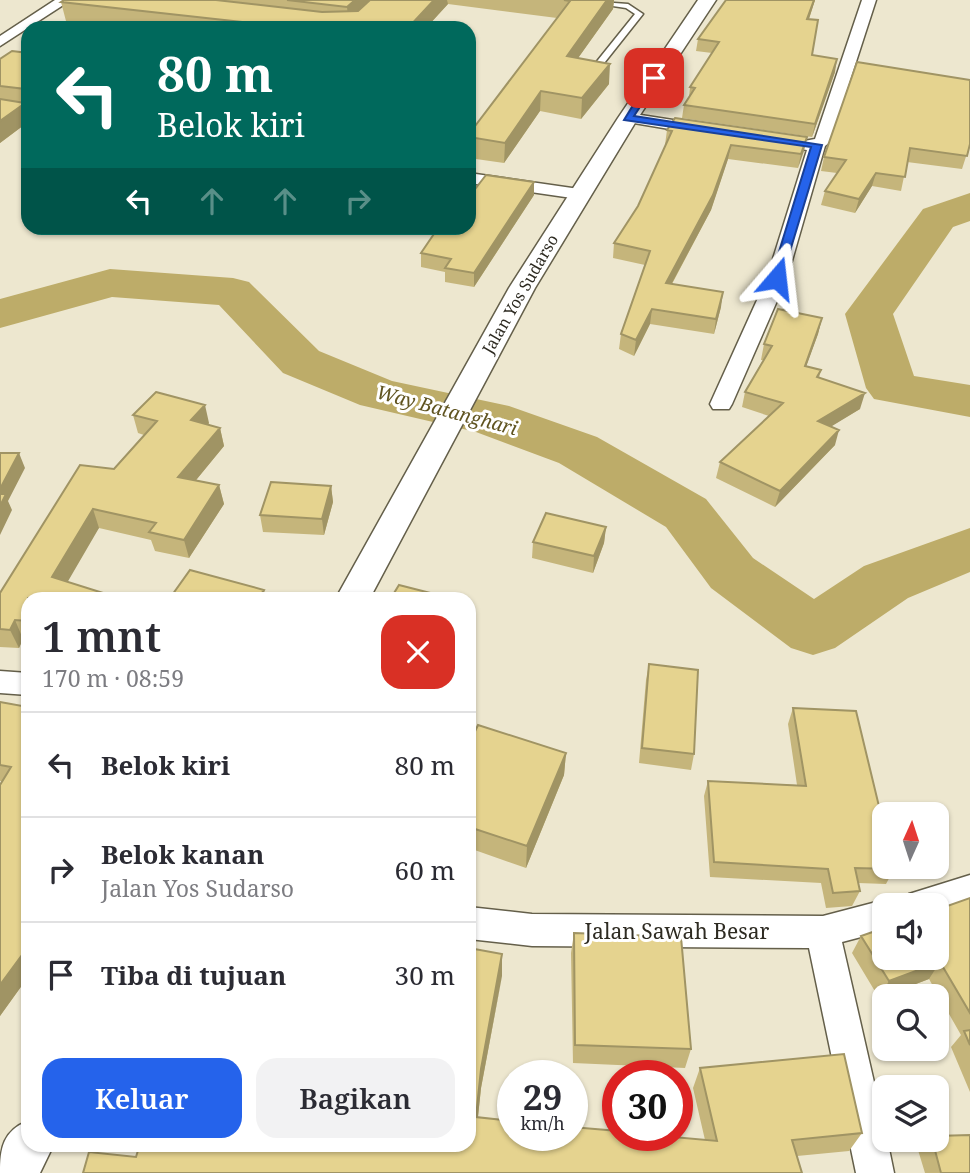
<!DOCTYPE html>
<html lang="id">
<meta charset="utf-8">
<style>
body{margin:0;font-family:"Noto Serif",serif;background:#f2f2f3;color:#2b2b33;height:100vh;display:flex;flex-direction:column;font-size:26px;white-space:nowrap}
*{box-sizing:border-box;margin:0}
p{font-size:23px;color:#7c7c81}
.icon{flex:none;width:38px;height:38px;fill:none;stroke:currentColor;stroke-width:2;stroke-linecap:round;stroke-linejoin:round}
.map{position:relative;flex:1;overflow:hidden}
.drawer{position:absolute;left:21px;top:592px;width:455px;height:560px;display:flex;flex-direction:column;background:#fff;border-radius:21px;box-shadow:0 2px 5px #0004}
.drawer>*{flex:none}
.banner{position:absolute;left:21px;top:21px;width:455px;height:214px;border-radius:21px;box-shadow:0 2px 5px #0004;background:#00695c;color:#fff;overflow:hidden}
.needle{width:46px;rotate:3deg}
.tools{position:absolute;left:872px;top:802px;display:grid;gap:14px}
.tools a{display:grid;place-items:center;width:77px;height:77px;border-radius:14px;background:#fff;box-shadow:0 2px 5px #0004;font-size:35px}
.speed{position:absolute;left:497px;top:1060px;display:flex;gap:14px;font-size:35px;font-weight:700;text-align:center}
.speed>*{display:grid;place-content:center;width:91px;height:91px;border-radius:50%;background:#fff;box-shadow:0 2px 5px #0004;line-height:1}
.speed small{font-size:18px;font-weight:400}
.speed .limit{border:10px solid #d22;background:#fff;color:#111}
.pin{position:absolute;display:grid;place-items:center;width:60px;height:60px;color:#fff;margin:-30px;border-radius:14px;box-shadow:0 4px 10px #0006}
.me{position:absolute;width:77px;margin:-38px;rotate:17deg;stroke-linejoin:round;filter:drop-shadow(0 0 5px #0008)}
.turn{display:flex;align-items:center;gap:24px;height:147px;padding:0 21px;font-size:32px}
.turn .icon{width:91px;height:91px;stroke-width:2.5}
.turn b{display:block;font-size:49px;line-height:60px}
.lanes{display:flex;align-items:center;height:66px;padding:0 21px;background:#0003;justify-content:center;gap:35px;direction:ltr}
.lanes .off{opacity:.35}
.round{display:grid;place-items:center;flex:none;width:74px;height:74px;border-radius:21px;background:#f2f2f3}
.overview{display:flex;align-items:center;justify-content:space-between;height:119px;padding:0 21px}
h1{font-size:42px;font-weight:600;line-height:52px}
.action{display:flex;gap:14px;margin-top:auto;padding:14px 21px}
.action a{flex:1;height:80px;border-radius:21px;background:#2563eb;color:#fff;font-size:28px;font-weight:600;line-height:80px;text-align:center}
.action a+a{background:#f2f2f3;color:#2b2b33}
ul{padding:0;list-style:none}
li{display:flex;align-items:center;gap:21px;height:105px;padding:0 21px;border-top:2px solid #e1e1e2}
li div{flex:1}
li b{display:block;font-size:26px}
li em{font-style:normal}
.map>svg:first-child{display:block}
</style>
<div class="map">
<svg width="970" height="1173" viewBox="0 0 970 1173">
<rect width="100%" height="100%" fill="#ede7cf"/>
<g fill="none" stroke-linecap="round" stroke-linejoin="round">
<path fill="#bdac69" fill-rule="evenodd" d="M970,193V221L953,227L893,314L914,376L970,385V417L874,399L866,388L845,314L923,209Z
M110,269L233,278L249,282L319,351L392,381L509,406L597,437L706,499L753,558L814,599L864,566L970,528V572L908,598L835,648L813,655L791,648L711,588L666,527L559,463L476,432L360,405L283,373L219,305L112,297L0,328V299Z"/>
<defs>
<path id="service" d="M573,0L628,4L643,14L597,72L590,70L635,14L626,8Z"/>
<path id="minor" d="M55,0H71L0,46V36Z
M862,0H876L830,142L825,146L787,278L732,404L729,409H713L710,404L767,278L807,150L771,145L763,140L771,135L804,141L815,139Z
M628,113L705,125L713,130L705,135L622,121L620,118Z
M469,173L579,189L588,194L579,199L469,183Z
M0,671L28,673V695L0,693Z
M970,875V905L936,915V905H905L909,894Z
M884,900L896,905H884V931L842,942L884,1126V1139H887L894,1173H856L809,948L532,946L469,939V907L532,914L823,916Z"/>
<path id="tertiary" d="M698,0H716L638,118L535,288L370,598H336L509,288L618,118Z
M28,1121V1144H54L40,1173H0C0,1148 3,1131 28,1121Z"/>
</defs>
<use href="#service" stroke="#645f4a" stroke-width="3"/>
<use href="#minor" stroke="#645f4a" stroke-width="3"/>
<use href="#tertiary" stroke="#645f4a" stroke-width="3"/>
<use href="#service" fill="#fff" fill-rule="evenodd"/>
<use href="#minor" fill="#fff" fill-rule="evenodd"/>
<use href="#tertiary" fill="#fff" fill-rule="evenodd"/>
</g>
<path fill="#c5b57b" d="M64,0H620H614L613,9L578,58L609,84L581,119L540,111L504,163L469,158V134L557,18L448,4L426,28H128L66,21L61,2Z
M726,0H815L809,19L812,55L835,72L812,137L682,118L684,105L689,97L690,87L712,53L696,51L698,39Z
M28,53V122L0,143V59Z
M857,62L970,144L962,169L907,162L901,191L872,186L855,213L821,205L825,191L837,173L821,171L824,157Z
M667,130L807,137L798,168L728,159L711,210L672,284L721,307L714,334L650,324L634,356L619,349L621,334L645,265L613,258L614,243L638,206L666,145H665Z
M534,195L474,287L445,282V272L421,267V253Z
M822,318L818,334L806,366L821,370L819,378L860,409L831,426L835,445L775,507L716,478L720,462L769,416L742,407L745,392L763,360H761L764,344Z
M133,415L209,423L208,425L220,428L224,446L196,480L219,485L224,504L189,558L155,551L151,540L99,528L28,598V639H23L19,648L0,647V593L144,435L138,433Z
M331,486L333,502L324,535L263,532L260,515Z
M606,527L604,543L593,573L532,558L533,542Z
M649,664L694,754L691,770L639,763L646,680Z
M0,702L28,707V977L0,1016V785L2,781H0Z
M793,708L894,869L886,884L858,883L860,891L852,906L826,908L821,883L710,877L704,796L708,781L797,785L788,724Z
M469,744L566,753L564,775L526,868L469,848Z
M970,898V1092L951,1047L961,1035L929,979L879,998L852,953L861,936Z
M574,933L691,1049L685,1068L573,1063L571,953Z
M502,976L481,1088L478,1117L705,1140L693,1088L700,1068L862,1133L849,1151L797,1156L136,1157L469,1144Z
M928,1139H936L970,1173H925L918,1150Z"/>
<path fill="#a09464" d="M355,0H376L349,25L347,7Z
M434,0H447L448,4L426,28H408Z
M607,0H614L613,9L566,75L567,56Z
M814,0H815L805,31L807,19Z
M837,59L835,72L812,137L815,124Z
M610,64L609,84L581,119L582,98Z
M541,91L540,111L504,163L505,143Z
M28,101V122L0,143V121Z
M807,137L804,151L798,168L801,154Z
M731,145L728,159L711,210L664,298L666,283Z
M876,173L872,186L855,213L859,199Z
M534,182V195L474,287V273Z
M723,292L721,307L714,334L716,319Z
M652,309L650,324L634,356L636,340Z
M822,318L818,334L801,381L805,366Z
M865,393L860,409L814,437L818,421Z
M205,405L209,423L195,439L191,420Z
M220,428L224,446L183,496L178,477Z
M839,430L835,445L775,507L780,491Z
M19,453L25,468L8,501L12,510L0,535V489Z
M219,485L224,504L189,558L184,540Z
M331,486L333,502L324,535L322,519Z
M93,509L99,528L60,595L52,577Z
M606,527L604,543L593,573L594,556Z
M264,590L266,598H258Z
M15,620L23,639L19,648L10,630Z
M566,753L564,775L526,868L527,846Z
M502,954V976L481,1088L476,1135V1117L481,1069Z
M22,955L28,963V977L0,1016V985Z
M940,962L929,979L879,998L889,981Z"/>
<path fill="#e5d38f" stroke="#a09464" stroke-width="2" d="M64,0H216L322,12L358,11L370,0H434L408,28H265L269,25L61,2Z
M287,0H355L347,7Z
M564,0H607L567,56L610,64L582,98L541,91L505,143L469,137V134L570,1Z
M726,0H814L807,19L818,20L812,55L837,59L815,124L684,105L695,88L690,87L719,42L698,39Z
M12,51L28,53V101L0,121V99L25,103V89L0,86V59Z
M857,62L970,80V144L967,156L910,148L905,177L876,173L859,199L825,191L846,160L824,157Z
M675,118L807,137L801,154L731,145L713,195L666,283L723,292L716,319L652,309L636,340L621,334L650,251L614,243L638,206L672,131L667,130Z
M486,175L534,182L474,273L445,268L451,259L421,253L438,228H469V197Z
M778,309L822,318L805,366L821,370L817,377L865,393L818,421L839,430L780,491L720,462L783,403L745,392L772,346L764,344Z
M156,392L205,405L191,420L220,428L178,477L219,485L184,540L149,532L156,523L93,509L52,577L119,598H28V621L15,620L10,630L0,629V593L80,465L114,469L157,421L133,415Z
M0,453H19L0,489Z
M271,482L331,486L322,519L260,515Z
M0,494H6L0,506Z
M546,513L606,527L594,556L533,542Z
M190,570L264,590L258,598H170Z
M399,585L450,598H391Z
M649,664L698,670L694,754L642,748Z
M0,702L28,707V955H22L0,985V785L11,767L0,765Z
M793,708L856,711L884,827V866H893L894,869L855,868L860,891L833,893L828,869L714,862L708,781L806,786Z
M478,725L566,753L527,846L469,827V744Z
M970,898V1013L940,962L889,981L861,936L884,928V957H936V910Z
M574,933L681,937L691,1049L575,1045Z
M469,948L502,954L481,1069L476,1117L513,1121V1136H572V1127L618,1131V1136H662L717,1141L700,1068L844,1054L862,1133L792,1140L802,1173H83L89,1152L136,1157L140,1144H469Z
M970,1030V1045L964,1031Z
M970,1135V1173H941L932,1139H936V1136Z"/>
<path fill="#2563eb" stroke="#184099" stroke-width="2" d="M651,76L659,78L634,116L822,145L781,281L771,278L811,147L624,120Z"/>
<g text-anchor="middle" dominant-baseline="central" stroke-width="6" stroke-linejoin="round" paint-order="stroke">
<g font-size="16" fill="#2e2b22" stroke="#fff">
<text transform="translate(520 294) rotate(-60)">Jalan Yos Sudarso</text>
</g>
<g font-size="19" font-style="italic" fill="#605421" stroke="#fff">
<text transform="translate(447 410) rotate(15)">Way Batanghari</text>
</g>
<g font-size="21" fill="#2e2b22" stroke="#fff">
<text x="677" y="931">Jalan Sawah Besar</text>
</g>
</g>
</svg>
<div class="tools">
<a><svg class="needle" viewBox="-14 -14 28 28"><path d="M0-13l5 13h-10z" fill="#e53935"/><path d="M0 13l5-13h-10z" fill="#7c7c81"/></svg></a>
<a><svg class="icon" aria-label="sound" viewBox="0 0 24 24"><path d="M4 9h4l5-4v14l-5-4H4zM17 9q2 3 0 6"/></svg></a>
<a><svg class="icon" aria-label="search" viewBox="0 0 24 24"><circle cx="10" cy="10" r="6"/><path d="M15 15l6 6"/></svg></a>
<a><svg class="icon" aria-label="layers" viewBox="0 0 24 24"><path d="M12 4l9 5-9 5-9-5zM3 14l9 5 9-5"/></svg></a>
</div>
<div class="speed"><div>29<small>km/h</small></div><div class="limit">30</div></div>
<div class="pin" style="left:654px;top:78px;background:#d93025"><svg class="icon" aria-label="arrive" viewBox="0 0 24 24"><path d="M6 21V4h12l-3 4 3 4H6"/></svg></div>
<svg class="me" style="left:777px;top:278px" viewBox="-20 -20 40 40"><path d="M0-17L14 15 0 8-14 15z" fill="#2563eb" stroke="#fff" stroke-width="4"/></svg>
<div class="banner">
<div class="turn"><svg class="icon" aria-label="left" viewBox="0 0 24 24"><path d="M17 20v-9H6M10 6l-5 5 5 5"/></svg><div><b>80 m</b>Belok kiri</div></div>
<div class="lanes"><svg class="icon" aria-label="left" viewBox="0 0 24 24"><path d="M17 20v-9H6M10 6l-5 5 5 5"/></svg><svg class="icon off" aria-label="ahead" viewBox="0 0 24 24"><path d="M12 20V5M6 11l6-6 6 6"/></svg><svg class="icon off" aria-label="ahead" viewBox="0 0 24 24"><path d="M12 20V5M6 11l6-6 6 6"/></svg><svg class="icon off" aria-label="right" viewBox="0 0 24 24"><path d="M7 20v-9h11M14 6l5 5-5 5"/></svg></div>
</div>
<section class="drawer">
<div class="overview"><div><h1>1 mnt</h1><p>170 m · 08:59</p></div><a class="round" style="background:#d93025;color:#fff"><svg class="icon" aria-label="close" viewBox="0 0 24 24"><path d="M6 6l12 12M18 6L6 18"/></svg></a></div>
<ul>
<li><svg class="icon" aria-label="left" viewBox="0 0 24 24"><path d="M17 20v-9H6M10 6l-5 5 5 5"/></svg><div><b>Belok kiri</b></div><em>80 m</em></li>
<li><svg class="icon" aria-label="right" viewBox="0 0 24 24"><path d="M7 20v-9h11M14 6l5 5-5 5"/></svg><div><b>Belok kanan</b><p>Jalan Yos Sudarso</p></div><em>60 m</em></li>
<li><svg class="icon" aria-label="arrive" viewBox="0 0 24 24"><path d="M6 21V4h12l-3 4 3 4H6"/></svg><div><b>Tiba di tujuan</b></div><em>30 m</em></li>
</ul>
<div class="action"><a>Keluar</a><a>Bagikan</a></div>
</section>
</div>
